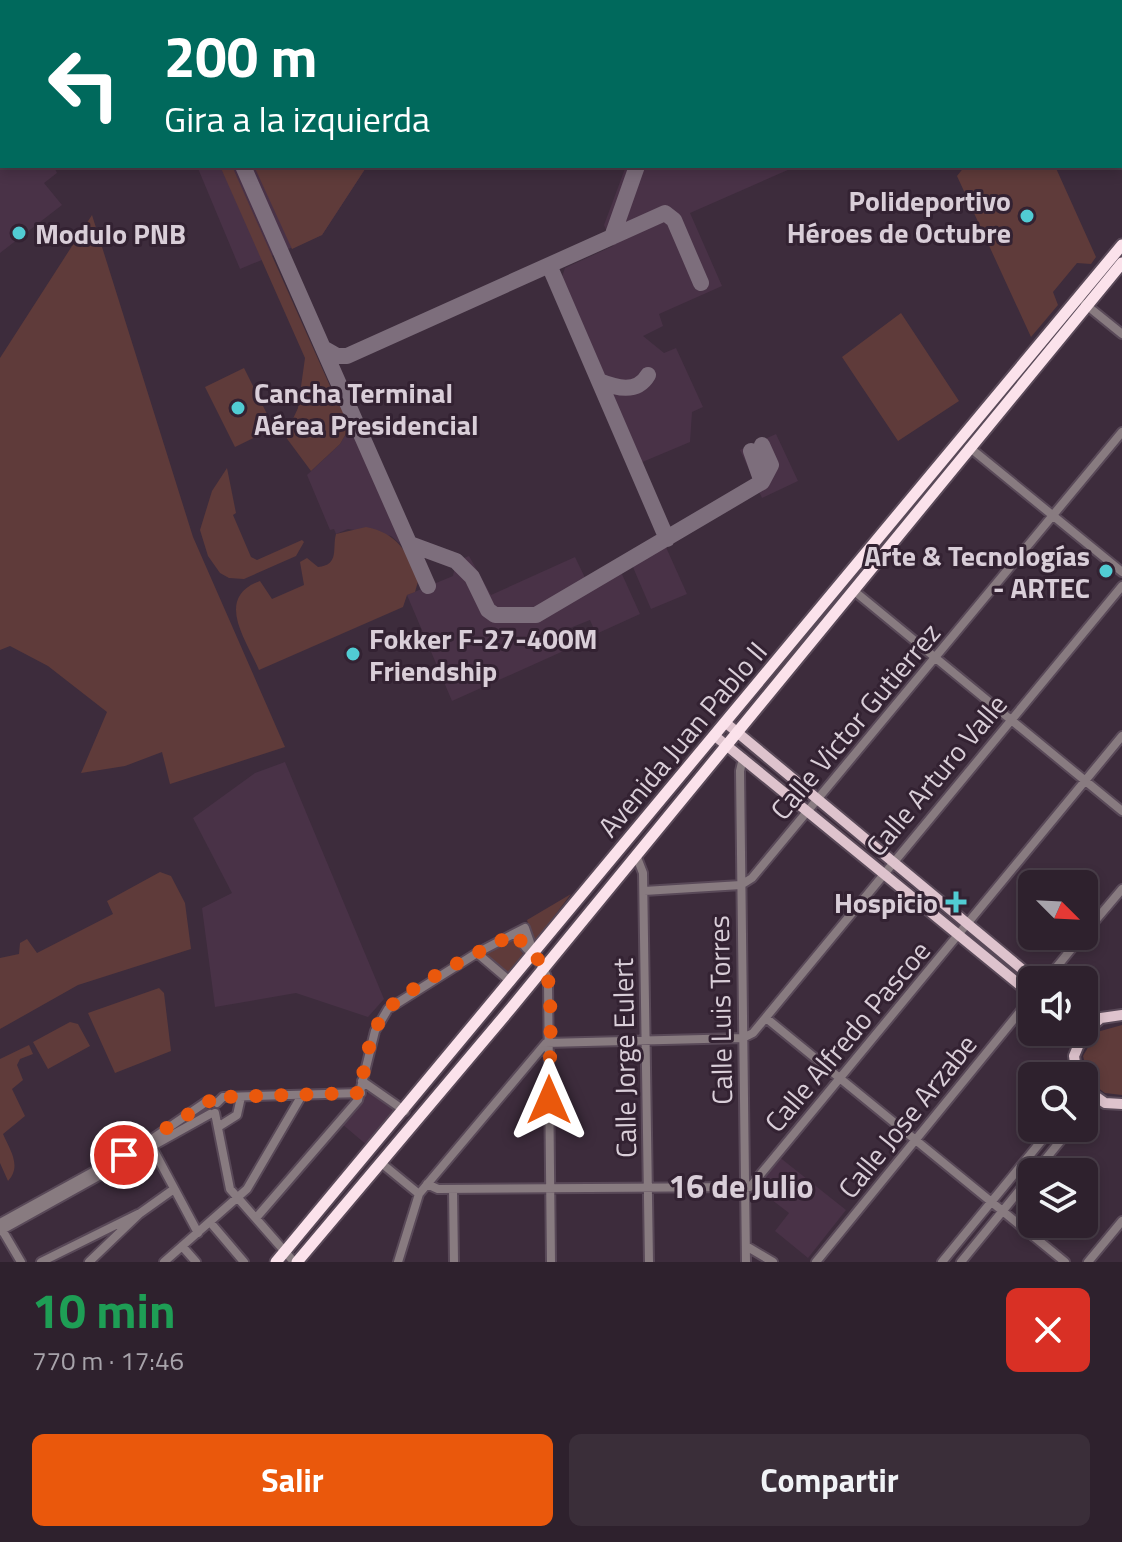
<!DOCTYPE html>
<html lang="es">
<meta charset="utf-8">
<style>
body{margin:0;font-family:"Titillium Web",sans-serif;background:#3a2e39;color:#f1f3f6;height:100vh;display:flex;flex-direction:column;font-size:30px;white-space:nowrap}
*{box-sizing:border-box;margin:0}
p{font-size:26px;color:#a7a3aa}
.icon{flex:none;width:44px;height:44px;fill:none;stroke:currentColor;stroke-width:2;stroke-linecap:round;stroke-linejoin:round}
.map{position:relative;height:1262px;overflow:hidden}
.side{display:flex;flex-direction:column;background:#2e212d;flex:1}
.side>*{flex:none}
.hud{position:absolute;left:0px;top:0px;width:1122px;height:168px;box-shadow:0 4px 12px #0003,0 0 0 2px #493e49;background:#00695c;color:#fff;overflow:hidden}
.needle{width:52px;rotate:114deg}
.buttons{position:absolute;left:1018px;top:870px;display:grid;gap:16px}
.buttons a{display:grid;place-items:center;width:80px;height:80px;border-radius:12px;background:#2e212d;box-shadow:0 4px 12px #0003,0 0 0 2px #493e49;font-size:40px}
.pin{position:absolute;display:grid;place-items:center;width:68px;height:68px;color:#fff;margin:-34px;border:4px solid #fff;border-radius:50%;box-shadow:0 2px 8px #0007}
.me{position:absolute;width:88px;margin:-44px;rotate:0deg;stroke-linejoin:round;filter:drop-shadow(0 0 6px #0008)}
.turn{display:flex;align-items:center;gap:28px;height:168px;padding:0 32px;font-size:36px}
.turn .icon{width:104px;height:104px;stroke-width:2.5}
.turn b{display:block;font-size:56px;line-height:68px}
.round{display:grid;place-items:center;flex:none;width:84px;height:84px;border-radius:12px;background:#3a2e39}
.summary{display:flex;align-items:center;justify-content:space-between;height:136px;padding:0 32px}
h1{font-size:48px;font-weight:700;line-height:60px;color:#1e9e55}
.primary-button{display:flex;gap:16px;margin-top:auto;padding:16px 32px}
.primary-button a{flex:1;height:92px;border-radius:12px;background:#ea580c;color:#fff;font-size:32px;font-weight:700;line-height:92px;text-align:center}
.primary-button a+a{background:#3a2e39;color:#f1f3f6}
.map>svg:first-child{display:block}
</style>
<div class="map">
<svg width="1122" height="1262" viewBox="0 0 1122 1262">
<rect width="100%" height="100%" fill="#3d2c3c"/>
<path fill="#493247" d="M0,0H473L2,2V166H59L55,169L57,173L44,183L62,205L0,253Z
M197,166H367L322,235L240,269Z
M626,166H797L690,213L722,286L659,314L663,326L643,336L664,353L676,348L703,407L692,412L690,442L640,463L562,277L565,268L613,246L604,225Z
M351,425L405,548L391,536L348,529L336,534L334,529L330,530L307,475L340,444Z
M776,434L798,481L762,498L740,450Z
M665,545L687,594L651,609L632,565Z
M469,556L491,595L575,557L587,582L549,606L552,613L621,572L640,614L596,634L590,620L560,632L568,649L452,701L407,595L453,576L456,561Z
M285,762L384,999L368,1017L296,993L215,1007L202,908L232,893L193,818L255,773Z
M373,1087L399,1109L368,1146L342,1124Z
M778,1156L846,1210L808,1258L775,1231L789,1213L754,1186Z"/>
<path fill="#5f3b3a" d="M220,166H232L338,404L341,403L351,425L340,444L311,471L285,436L298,408L305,358Z
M254,166H367L322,235L292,249Z
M965,166H1055L1096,257L1091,264L1077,263L1053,292L1058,305L1031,337L957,176Z
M92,215L193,537L285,747L170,784L162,752L125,766L81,773L107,712L48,666L10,646L0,650V358Z
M901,313L959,401L898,441L842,357Z
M244,368L274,428L235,447L205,387Z
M227,468L236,513L233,515L251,557L257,560L302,540L304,542L296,556L244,579L229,578L220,573L208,556L200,530L212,491Z
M366,527C397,533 407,552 419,578L415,592L407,595L403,607L259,670C246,639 214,598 260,581L272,599L304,585L300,562L307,558L318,567C340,565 332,548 336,534Z
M160,872L171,876L185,903L191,949L78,985L0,1029V958L19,954L20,943L27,939L37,953L113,914L107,901Z
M571,894L536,940H533L527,920Z
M513,939L523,954L507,974L484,954Z
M159,988L164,993L171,1051L115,1073L88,1013Z
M70,1022L78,1024L90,1046L48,1069L33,1042Z
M1122,1025V1095L1105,1093L1090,1082L1083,1056L1097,1032Z
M29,1045L33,1054L20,1059L17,1065L23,1080L12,1089L25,1116L3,1134C10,1150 22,1166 8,1181L0,1163V1059Z"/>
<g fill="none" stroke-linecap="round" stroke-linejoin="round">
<path stroke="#7f80a1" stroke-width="2" d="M375,2L377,0"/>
<path stroke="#7d6e7c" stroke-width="16" d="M141,0L144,2
M224,2L227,0
M243,166L323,348L337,356H347L665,213L674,220L701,283
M612,237L637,166
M549,265L667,539
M323,348L428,586
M599,381C616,388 637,394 648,375
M751,451L762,482
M410,544L456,561L472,577L488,610L495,615H536L762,482L771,465L762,445"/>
<defs>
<path id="minor" d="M1085,304L1122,334
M969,447L1122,572
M853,590L1122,811
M743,758L740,771L746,1262
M636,855L643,873L649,1262
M644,891L741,885L752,878L1122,432
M516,933C525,953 544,959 548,982L551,1262
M1084,934L1122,889
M477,953L511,982
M1046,980L1082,936
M766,1018L1065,1262
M362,1081L405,1111
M217,1103L223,1097L361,1093
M1084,1112L1095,1098
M215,1113L230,1189L294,1262
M218,1127L237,1115L241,1097
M152,1147L198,1233
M380,1162L419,1194
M1035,1172L1071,1128
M427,1184L438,1189L750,1187L1122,736
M453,1189L454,1262
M257,1217L358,1100L375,1031L388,1009L477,953L525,928L534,954
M210,1222L244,1262
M0,1223L149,1141L206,1102
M1,1228L21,1262
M0,1231L210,1114
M182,1246L196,1262
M746,1246L773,1262
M41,1262L138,1214
M89,1262L139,1214L174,1189
M164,1262L247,1189L302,1095
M398,1262L419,1194L546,1043L743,1038L753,1033L1122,586
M816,1262L1032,997
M942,1262L1052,1128
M961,1262L1032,1175
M1088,1262L1122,1221"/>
<path id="major" d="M726,723L1035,980
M715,736L1032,995
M1084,1032L1101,1018L1122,1015
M1077,1076L1074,1056L1084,1032
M1084,1088L1105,1103L1122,1104"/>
<path id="highway" d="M276,1262L1122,245
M297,1262L512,1007L1122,263"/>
</defs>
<use href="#minor" stroke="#594958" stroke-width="12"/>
<use href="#major" stroke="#594958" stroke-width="14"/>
<use href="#highway" stroke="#594958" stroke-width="15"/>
<use href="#minor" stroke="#887b80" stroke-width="8"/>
<use href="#major" stroke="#dec3cd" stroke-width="10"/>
<use href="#highway" stroke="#fbe2eb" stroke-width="11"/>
</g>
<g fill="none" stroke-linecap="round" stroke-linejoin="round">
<path stroke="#ea580c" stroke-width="14" stroke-dasharray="0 25.2" d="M124,1155L211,1100L217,1103L223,1097L361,1093C363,1067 370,1031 387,1010C406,988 486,948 516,933C525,952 540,956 546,972C554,993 549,1074 549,1100"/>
</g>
<g fill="#51ccd3" stroke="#332232" stroke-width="3">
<circle cx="1027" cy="216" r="8"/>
<circle cx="19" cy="233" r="8"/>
<circle cx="238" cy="408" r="8"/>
<circle cx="1106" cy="571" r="8"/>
<circle cx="353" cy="654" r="8"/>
<path d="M952 890h8v8h8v8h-8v8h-8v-8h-8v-8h8z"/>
</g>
<g text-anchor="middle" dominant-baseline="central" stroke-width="6" stroke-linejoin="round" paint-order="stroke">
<g font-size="28" font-weight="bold" fill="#d9ced8" stroke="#332232" text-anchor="end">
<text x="1011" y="200">Polideportivo<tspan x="1011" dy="32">Héroes de Octubre</tspan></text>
<text x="35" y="233" text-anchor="start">Modulo PNB</text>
<text x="254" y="392" text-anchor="start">Cancha Terminal<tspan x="254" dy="32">Aérea Presidencial</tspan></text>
<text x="1090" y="555">Arte &amp; Tecnologías<tspan x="1090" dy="32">- ARTEC</tspan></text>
<text x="369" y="638" text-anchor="start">Fokker F-27-400M<tspan x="369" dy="32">Friendship</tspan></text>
<text x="938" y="902">Hospicio</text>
</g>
<g font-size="28" fill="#d9ced8" stroke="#332232">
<text transform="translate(855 721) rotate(-50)">Calle Victor Gutierrez</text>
<text transform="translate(682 739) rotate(-50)">Avenida Juan Pablo II</text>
<text transform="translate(936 775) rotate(-50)">Calle Arturo Valle</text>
<text transform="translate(720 1010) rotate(-91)">Calle Luis Torres</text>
<text transform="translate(847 1036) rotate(-50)">Calle Alfredo Pascoe</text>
<text transform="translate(624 1058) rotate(-91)">Calle Jorge Eulert</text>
<text transform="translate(907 1116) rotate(-51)">Calle Jose Arzabe</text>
</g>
<g font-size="32" font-weight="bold" fill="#d9ced8" stroke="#332232">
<text x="741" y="1186">16 de Julio</text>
</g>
</g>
</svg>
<div class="buttons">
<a><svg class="needle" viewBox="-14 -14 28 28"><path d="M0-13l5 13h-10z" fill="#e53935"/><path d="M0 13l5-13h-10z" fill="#a7a3aa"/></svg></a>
<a><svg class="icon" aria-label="sound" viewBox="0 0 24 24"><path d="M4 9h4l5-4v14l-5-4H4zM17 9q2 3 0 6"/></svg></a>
<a><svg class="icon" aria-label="search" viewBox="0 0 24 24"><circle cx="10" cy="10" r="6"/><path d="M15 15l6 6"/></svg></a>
<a><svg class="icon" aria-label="layers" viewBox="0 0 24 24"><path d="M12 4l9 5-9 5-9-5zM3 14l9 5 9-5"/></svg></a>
</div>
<div class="pin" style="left:124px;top:1155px;background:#d93025"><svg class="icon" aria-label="arrive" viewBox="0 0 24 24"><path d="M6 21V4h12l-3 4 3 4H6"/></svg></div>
<svg class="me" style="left:549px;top:1100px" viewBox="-20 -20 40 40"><path d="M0-17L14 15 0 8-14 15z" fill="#ea580c" stroke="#fff" stroke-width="4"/></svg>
<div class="hud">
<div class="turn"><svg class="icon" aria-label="left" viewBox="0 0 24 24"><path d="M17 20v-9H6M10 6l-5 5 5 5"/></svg><div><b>200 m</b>Gira a la izquierda</div></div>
</div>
</div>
<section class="side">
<div class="summary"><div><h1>10 min</h1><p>770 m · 17:46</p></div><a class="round" style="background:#d93025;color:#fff"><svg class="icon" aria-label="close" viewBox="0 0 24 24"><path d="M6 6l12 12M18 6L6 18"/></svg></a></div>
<div class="primary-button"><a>Salir</a><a>Compartir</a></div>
</section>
